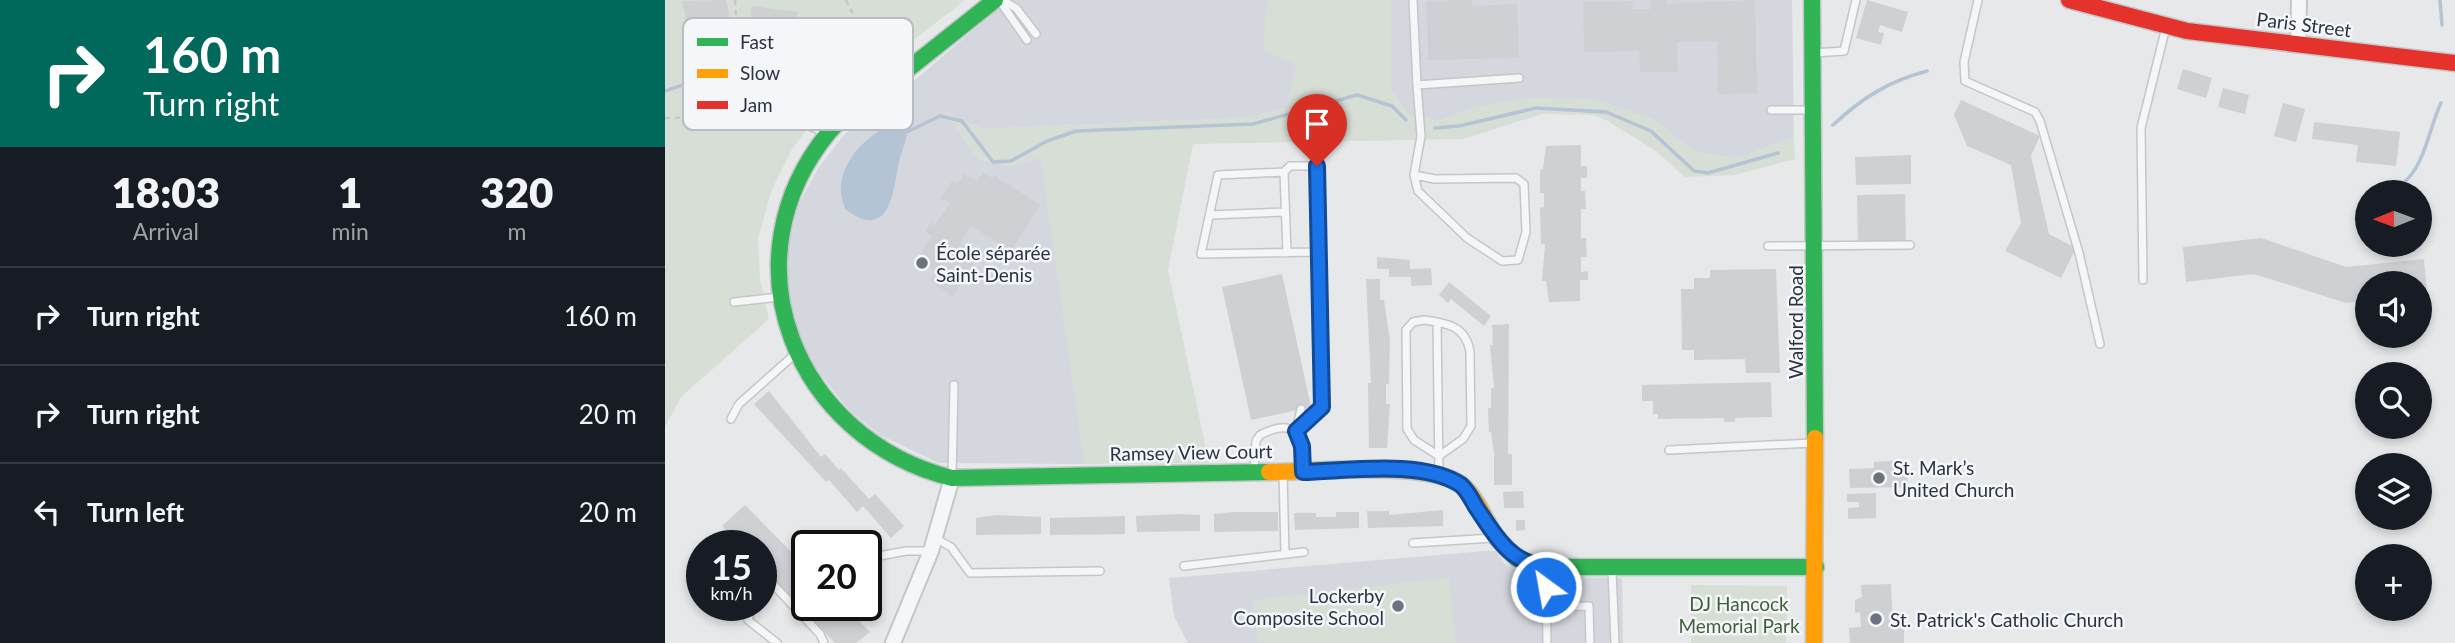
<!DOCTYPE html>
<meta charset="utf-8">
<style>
body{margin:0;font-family:Lato,sans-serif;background:#20242c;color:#f1f3f6;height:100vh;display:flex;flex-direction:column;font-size:26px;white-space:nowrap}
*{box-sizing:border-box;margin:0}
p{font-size:23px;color:#9ea1a6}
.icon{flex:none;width:38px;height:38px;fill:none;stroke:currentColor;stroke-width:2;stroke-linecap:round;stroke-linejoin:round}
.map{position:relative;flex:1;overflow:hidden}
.panel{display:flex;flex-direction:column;background:#171b24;width:665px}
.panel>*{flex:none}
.guide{background:#00695c;color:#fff;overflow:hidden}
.needle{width:46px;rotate:269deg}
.controls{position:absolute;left:1690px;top:180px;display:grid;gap:14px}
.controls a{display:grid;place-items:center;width:77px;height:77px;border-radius:50%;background:#171b24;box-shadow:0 4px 10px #0003;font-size:35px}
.speed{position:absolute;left:21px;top:530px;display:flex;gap:14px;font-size:35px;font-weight:700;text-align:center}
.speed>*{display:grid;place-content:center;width:91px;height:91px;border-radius:50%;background:#171b24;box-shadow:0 4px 10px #0003;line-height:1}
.speed small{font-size:18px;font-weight:400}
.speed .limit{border:4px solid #111;border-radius:10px;background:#fff;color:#111}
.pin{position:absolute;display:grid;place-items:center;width:60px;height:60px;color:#fff;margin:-72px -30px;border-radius:50% 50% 50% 0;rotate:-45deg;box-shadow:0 0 7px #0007}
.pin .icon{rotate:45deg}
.me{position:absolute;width:77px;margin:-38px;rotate:328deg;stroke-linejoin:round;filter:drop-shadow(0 0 5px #0008)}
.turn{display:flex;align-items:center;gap:24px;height:147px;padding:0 28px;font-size:32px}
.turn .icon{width:91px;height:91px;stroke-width:2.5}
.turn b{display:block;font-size:49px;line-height:60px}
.eta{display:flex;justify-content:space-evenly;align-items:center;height:119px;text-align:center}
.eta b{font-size:42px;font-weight:800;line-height:49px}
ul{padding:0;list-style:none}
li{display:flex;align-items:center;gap:21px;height:98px;padding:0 28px;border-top:2px solid #363941}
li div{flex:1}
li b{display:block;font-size:26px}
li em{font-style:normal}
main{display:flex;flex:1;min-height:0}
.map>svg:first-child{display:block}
</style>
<main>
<section class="panel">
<div class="guide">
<div class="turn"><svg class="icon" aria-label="right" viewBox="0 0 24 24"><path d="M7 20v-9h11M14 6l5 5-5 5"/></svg><div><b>160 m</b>Turn right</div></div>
</div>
<div class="eta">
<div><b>18:03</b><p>Arrival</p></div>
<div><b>1</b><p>min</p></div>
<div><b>320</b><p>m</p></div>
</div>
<ul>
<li><svg class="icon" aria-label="right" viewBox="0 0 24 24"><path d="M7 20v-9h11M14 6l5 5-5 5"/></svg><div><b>Turn right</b></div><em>160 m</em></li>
<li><svg class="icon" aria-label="right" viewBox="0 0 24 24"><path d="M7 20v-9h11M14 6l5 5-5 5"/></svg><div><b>Turn right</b></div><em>20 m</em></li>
<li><svg class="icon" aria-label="left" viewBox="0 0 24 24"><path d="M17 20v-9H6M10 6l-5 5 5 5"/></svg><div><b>Turn left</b></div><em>20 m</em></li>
</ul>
</section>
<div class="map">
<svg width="1790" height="643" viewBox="0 0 1790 643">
<rect width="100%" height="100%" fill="#e6e8ea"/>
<path fill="#d4d7dd" d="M343,0H602L599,50L632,64L622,108L580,118L317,129L280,112L314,160L345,166L376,157L420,464L274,463L215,435L185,411L141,357L129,325L121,282L123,245L133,206L153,168L179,135L256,75Z
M726,0H1127L1129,136L1075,158L1032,153L986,118L813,106L774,121L743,114L726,90Z
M819,551H831L840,564L865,577L957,578L958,643H523L509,616L504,578Z"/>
<path fill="#d6ded6" d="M0,0H300L154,113L127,149L107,189L93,238L95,280L104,319L16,397L0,427Z
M602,0H726V90L743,114L774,121L813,106L866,97L928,99L986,118L1032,153L1075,158L1129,136L1130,159L1069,175L1020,177L991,151L943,121L928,115L877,114L798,139L528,144L503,270L544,463L420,464L376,158L345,166L314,160L279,111L317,129L580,118L622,108L632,65L598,51Z
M784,578L791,643H593L588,600Z
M1026,585L1122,586L1121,643H1026Z"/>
<path fill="#b4c4d5" d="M234,121L242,134C240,145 235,155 233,166C228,197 222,241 180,209C178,202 175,194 176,187C177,157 208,130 234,121Z"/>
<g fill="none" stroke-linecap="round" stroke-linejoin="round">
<path stroke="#b4c4d5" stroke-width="3.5" d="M1775,0L1777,25
M0,91C44,76 117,53 164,68C170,70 176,76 182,80
M220,118L223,125
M1168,125C1197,98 1224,81 1262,71
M770,128L794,126L871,108L941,112L986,131L1029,171L1043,173L1113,153
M242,132L275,116L297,121L328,162L346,161L382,141L411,131L588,124L692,95L727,106L741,120
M1733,187C1760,170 1763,130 1776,103"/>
</g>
<path fill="#ced0d3" d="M61,0L68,32L26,41L17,1Z
M806,0L807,6L852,4L854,58L763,60L762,1Z
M986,0H1002V4L1090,0L1092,93L1053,94L1052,41L1012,42L1013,72H975L974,51L919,52L918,2L967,1L968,9H986Z
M1202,0L1243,12L1237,32L1215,25L1213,32L1219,33L1216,45L1191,38Z
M87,6L133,12L130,39L84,33Z
M1518,69L1547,78L1541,98L1512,89Z
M1558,88L1584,95L1580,114L1553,107Z
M1296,100L1375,136L1366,156L1384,234L1411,248L1396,278L1340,251L1356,223L1346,165L1302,146L1289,115Z
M1618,103L1640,109L1631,142L1609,136Z
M1649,122L1735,132L1731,166L1691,162L1693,145L1647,139Z
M916,145V166H922V178H916V191H920L921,209H916V238H921L922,257H916V272L923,271V280H915V301L884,302L881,281H877L880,244H876L875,208L879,207V193H875V169H878L881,146Z
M1246,155V184L1191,185L1190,157Z
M318,172L327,178L329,175L375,205L346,251L306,226L295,243L314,255L288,296L265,281L271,272L252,260L267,236L260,232L266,222L270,225L285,203L276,198L287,181L292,184L299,174L312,182Z
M1240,194L1241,243L1193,244L1192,195Z
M1596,238L1681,267L1759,259L1762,294H1755V284H1703V300L1681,303L1589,274L1521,282L1518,247Z
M712,257L745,260V269L766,268L767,285L746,286V277H724V269H712Z
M1111,269L1115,373H1081L1080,359L1029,360V350H1017L1016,289H1029V278H1045V270Z
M617,274L646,407L586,420L557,287Z
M701,279H715V300H719L725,340L724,384H721V404H725L722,448H704L703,383H706Z
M784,282L826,316L819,326L786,299L783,303L774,295Z
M844,324L843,454H847V485H829V453L826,432H824L823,408H826V388H829L825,345H828L827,325Z
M1106,382L1107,417L1070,418V422H1059V418L993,419V414H988V401H977V385Z
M104,391L156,457L160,454L174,470L176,468L204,499L210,494L239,526L226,538L198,506L192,512L164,480L161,482L89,404Z
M1241,460L1243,487L1185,488L1184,469L1209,468V462Z
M858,491L859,508H839L838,492Z
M1211,493V518L1183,519V508L1194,507V502H1182V494Z
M80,505L142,568V606H179L205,632L191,643H170L96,566V546H77L57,526Z
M778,510V526L703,528L702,511H724V515Z
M569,512H613V531L549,532V514Z
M671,512H694V528L630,530L629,513H651V517H671Z
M514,514L535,515V531L472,532L471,516Z
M332,515L376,517V534L311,535V518Z
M460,516V534L385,535V518Z
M851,520H860V530L851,531Z
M1226,584L1228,627L1239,626V643H1185L1184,628L1196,627L1195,612L1190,613V600L1197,597L1196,585Z"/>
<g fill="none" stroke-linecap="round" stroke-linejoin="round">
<defs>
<path id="lane" d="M334,0L362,40
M337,0L351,8L371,34
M748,0L752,85L854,78
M1313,0L1299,62L1300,81L1370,112L1375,121L1414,253L1435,344
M1148,53L1179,51L1191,0
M1106,110H1147
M111,113L162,133
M619,172L625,166H652V252
M749,175L770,179L851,178L859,184L861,232L853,260L837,261L802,238L753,191L749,175L756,136L752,85
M545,215L620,212
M1103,246L1245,245
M622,253L619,172L553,175L536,254L652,252L657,407L631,431
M1478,280L1476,128L1501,27
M69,302L114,297
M759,320C782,323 801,326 805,352L806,426L798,439L774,456L749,440L742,429L741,330L748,322Z
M772,322L774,474
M66,419L74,404L129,355
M631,430L636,409
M1004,450L1147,443
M589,472L591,441L595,435C634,415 636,439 638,471
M618,473L620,554
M287,477L289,385
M270,538L286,547L305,573L435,571
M748,543L828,538
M209,557L241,551H265
M519,566L639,552
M881,567L882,643
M947,570L950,643
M96,590L103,579L155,634L159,643
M87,606L83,620L112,643
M881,607L924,606L925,643"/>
<path id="street" d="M1633,45L1634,0
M228,643L266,551L287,478"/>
<path id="fast" d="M330,0C291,31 252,62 213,93C197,106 177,116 164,132C58,261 130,439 287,478L604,472
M1147,0L1150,438
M830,536L852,559L877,567H1151"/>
<path id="slow" d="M604,472C647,472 766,460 798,486C811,497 821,521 830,536
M1149,643L1150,438"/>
<path id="jam" d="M1404,0L1522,31L1790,63"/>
</defs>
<use href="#lane" stroke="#c4c6c8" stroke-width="10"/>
<use href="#street" stroke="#c4c6c8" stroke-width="18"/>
<use href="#fast" stroke="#c4c6c8" stroke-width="19"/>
<use href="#slow" stroke="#c4c6c8" stroke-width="19"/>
<use href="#jam" stroke="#c4c6c8" stroke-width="19"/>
<path stroke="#c5c6ca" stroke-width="2.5" stroke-dasharray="5 5" stroke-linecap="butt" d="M70,0L73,56L82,99
M181,0L189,16L203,80
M0,118L47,117"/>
<use href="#lane" stroke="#f5f6f7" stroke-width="7"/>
<use href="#street" stroke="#f5f6f7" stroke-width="14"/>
<use href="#fast" stroke="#30b455" stroke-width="16"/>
<use href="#slow" stroke="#ff9f0a" stroke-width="16"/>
<use href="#jam" stroke="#e5322d" stroke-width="16"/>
</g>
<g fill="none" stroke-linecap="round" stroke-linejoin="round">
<defs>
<path id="route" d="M652,166L657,407L631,431L637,446L638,472C682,471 758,459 796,485C802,490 807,500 811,507C830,535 844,563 881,567V587"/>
</defs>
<use href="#route" stroke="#114b97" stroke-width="18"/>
<use href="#route" stroke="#1a73e8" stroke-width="12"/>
</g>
<g fill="#6c737f" stroke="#f4f6f9" stroke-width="2.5">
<circle cx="257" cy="263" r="7"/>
<circle cx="1214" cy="478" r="7"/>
<circle cx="733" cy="606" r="7"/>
<circle cx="1211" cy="619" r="7"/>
</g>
<g text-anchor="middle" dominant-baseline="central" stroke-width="5" stroke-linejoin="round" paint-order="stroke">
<g font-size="19" fill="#2b3445" stroke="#f4f6f9">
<text transform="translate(1639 24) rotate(7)">Paris Street</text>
<text transform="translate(1130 322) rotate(-90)">Walford Road</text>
<text transform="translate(526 452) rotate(-1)">Ramsey View Court</text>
</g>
<g font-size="19" fill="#2b3445" stroke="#f4f6f9" text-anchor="start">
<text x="271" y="252">École séparée<tspan x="271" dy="22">Saint-Denis</tspan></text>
<text x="1228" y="467">St. Mark’s<tspan x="1228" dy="22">United Church</tspan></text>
<text x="719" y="595" text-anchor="end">Lockerby<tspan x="719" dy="22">Composite School</tspan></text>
<text x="1225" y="619">St. Patrick's Catholic Church</text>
</g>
<g font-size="19" fill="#3f6138" stroke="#f4f6f9">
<text x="1074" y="603">DJ Hancock<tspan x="1074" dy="22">Memorial Park</tspan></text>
</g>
</g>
<rect x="18" y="18" width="230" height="112" rx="10" fill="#f4f6f9" stroke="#b8bcc3" stroke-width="2"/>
<rect x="32" y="38" width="31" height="8" fill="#30b455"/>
<rect x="32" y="69" width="31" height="9" fill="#ff9f0a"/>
<rect x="32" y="101" width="31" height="8" fill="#e5322d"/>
<g font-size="19" fill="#2b3445">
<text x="75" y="49">Fast</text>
<text x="75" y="80">Slow</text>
<text x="75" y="112">Jam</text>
</g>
</svg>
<div class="controls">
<a><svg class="needle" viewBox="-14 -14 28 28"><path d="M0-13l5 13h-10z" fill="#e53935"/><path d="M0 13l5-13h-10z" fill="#9ea1a6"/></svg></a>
<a><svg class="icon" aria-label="sound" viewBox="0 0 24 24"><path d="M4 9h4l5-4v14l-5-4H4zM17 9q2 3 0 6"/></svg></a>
<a><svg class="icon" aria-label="search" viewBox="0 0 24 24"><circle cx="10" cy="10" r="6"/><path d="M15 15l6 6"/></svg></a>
<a><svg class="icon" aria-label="layers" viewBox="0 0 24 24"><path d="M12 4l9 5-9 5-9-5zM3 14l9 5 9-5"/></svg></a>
<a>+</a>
</div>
<div class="speed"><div>15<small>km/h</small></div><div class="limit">20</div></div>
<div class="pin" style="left:652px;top:166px;background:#d93025"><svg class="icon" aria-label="arrive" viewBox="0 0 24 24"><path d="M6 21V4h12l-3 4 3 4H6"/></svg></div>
<svg class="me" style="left:881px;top:587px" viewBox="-20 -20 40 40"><circle r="17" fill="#1a73e8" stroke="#fff" stroke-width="3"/><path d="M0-11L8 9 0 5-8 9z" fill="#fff"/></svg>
</div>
</main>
